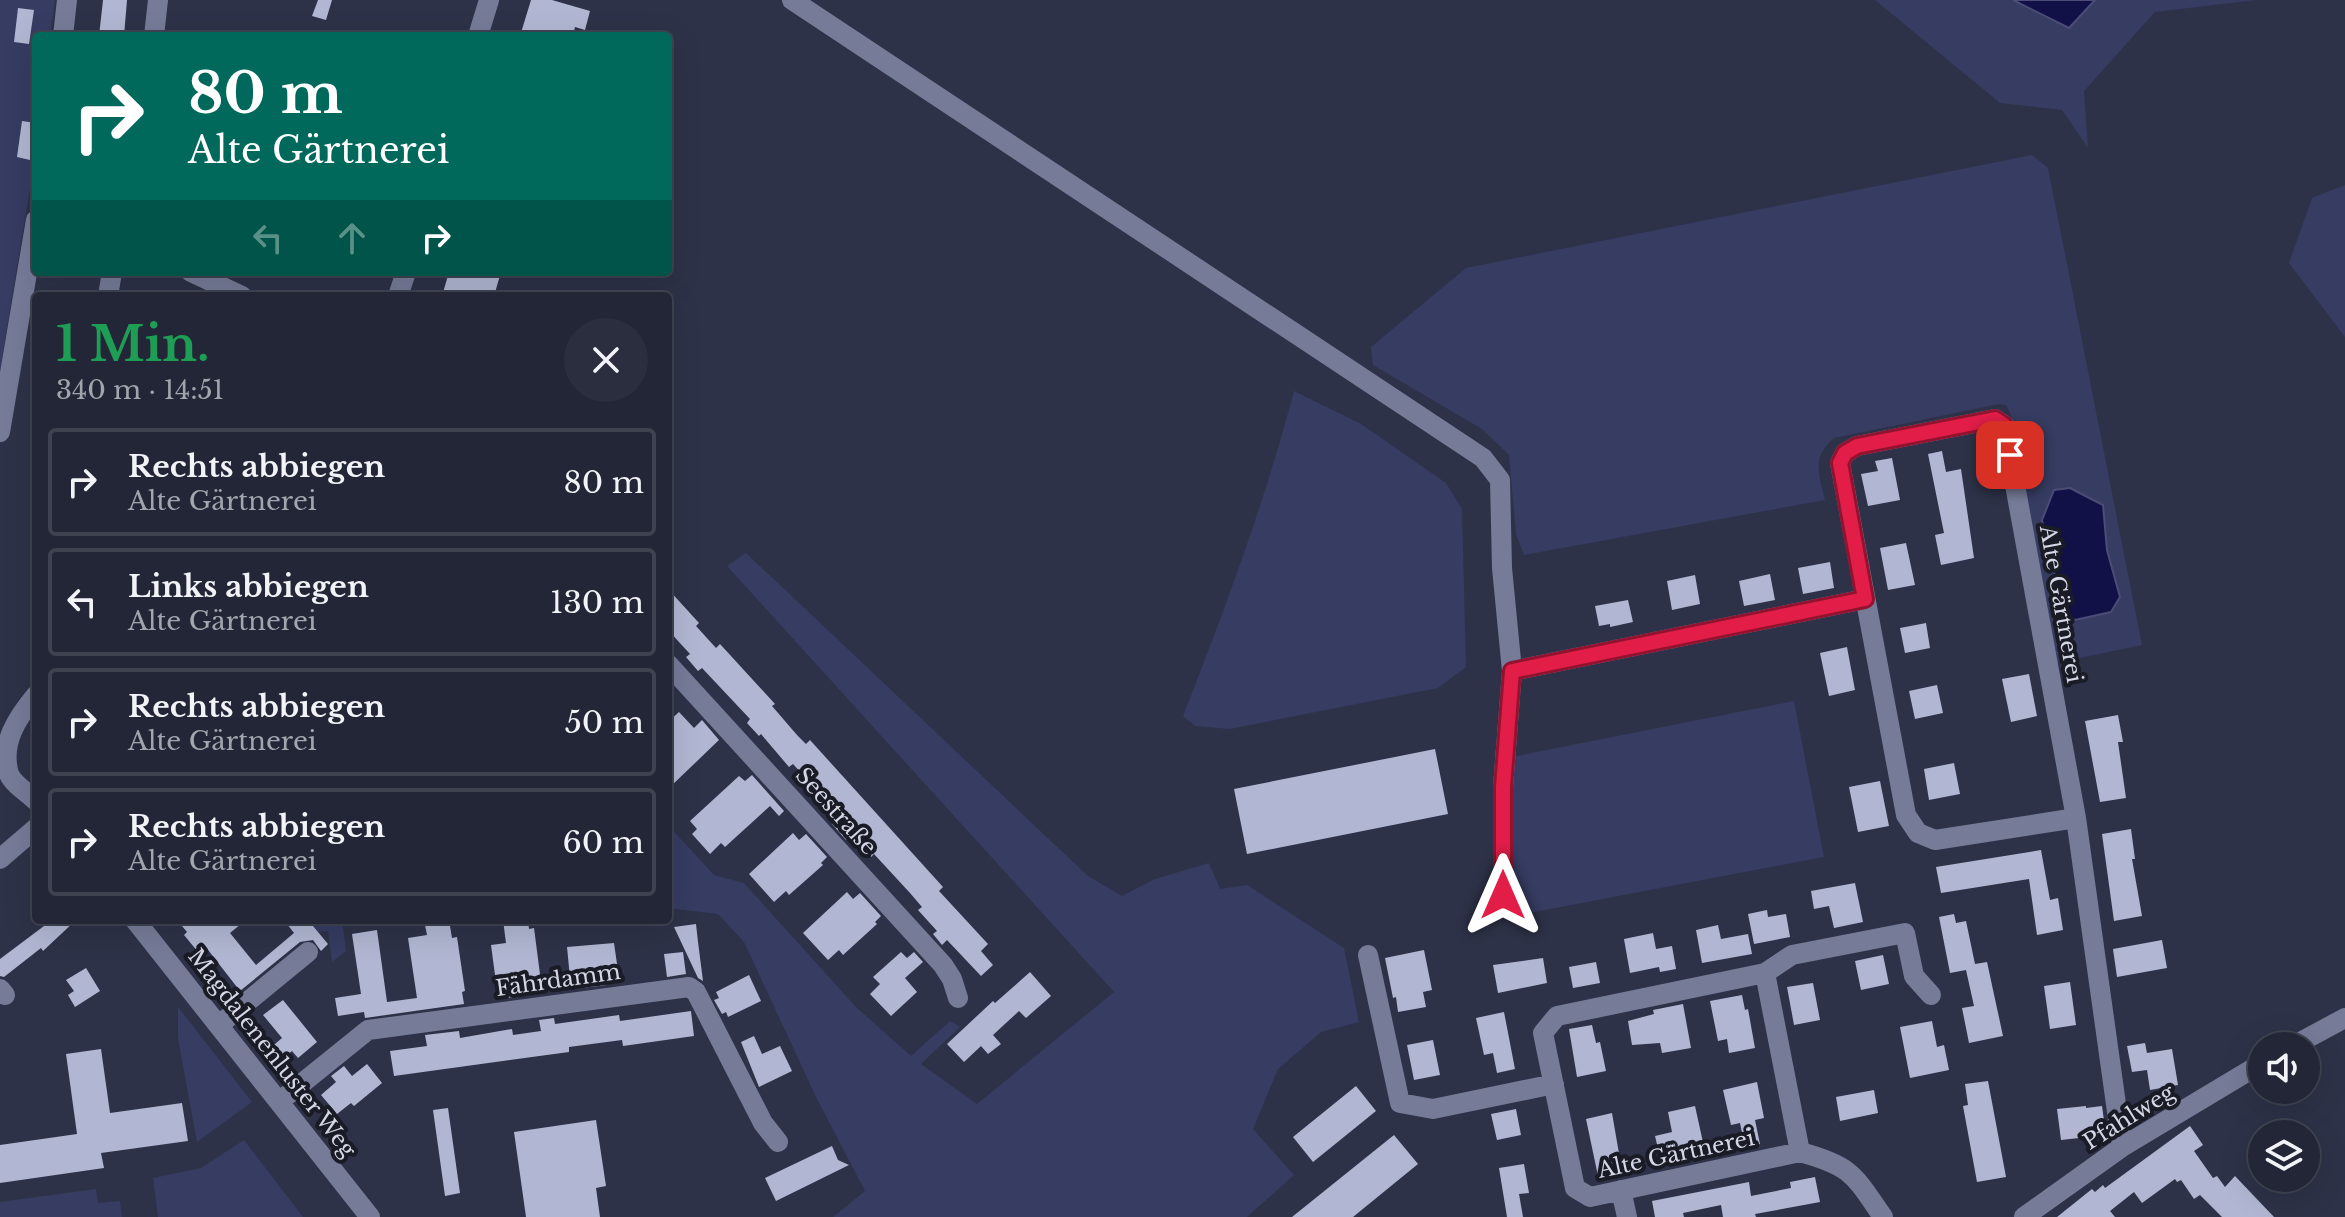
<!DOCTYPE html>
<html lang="de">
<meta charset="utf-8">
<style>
body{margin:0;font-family:"Libre Baskerville",serif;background:#2a2e3e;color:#f1f3f6;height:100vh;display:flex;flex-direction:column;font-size:30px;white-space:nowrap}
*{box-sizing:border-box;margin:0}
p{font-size:26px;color:#a2a5ad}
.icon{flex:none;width:44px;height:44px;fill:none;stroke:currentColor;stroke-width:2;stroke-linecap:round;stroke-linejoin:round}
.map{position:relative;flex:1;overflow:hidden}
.drawer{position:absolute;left:32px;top:292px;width:640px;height:632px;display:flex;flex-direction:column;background:#222636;border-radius:8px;box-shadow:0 8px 32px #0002,0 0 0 2px #3f4351}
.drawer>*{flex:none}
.top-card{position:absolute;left:32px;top:32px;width:640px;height:244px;border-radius:8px;box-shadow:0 8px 32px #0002,0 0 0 2px #3f4351;background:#00695c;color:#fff;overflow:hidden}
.controls{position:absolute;left:2248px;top:1032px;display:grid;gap:16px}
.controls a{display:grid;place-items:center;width:72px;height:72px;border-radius:50%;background:#222636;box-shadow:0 8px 32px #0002,0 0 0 2px #3f4351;font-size:40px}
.pin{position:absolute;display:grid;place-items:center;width:68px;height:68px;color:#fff;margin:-34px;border-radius:16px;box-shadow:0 4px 12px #0006}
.me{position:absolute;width:88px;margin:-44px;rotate:0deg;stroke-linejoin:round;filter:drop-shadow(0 0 6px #0008)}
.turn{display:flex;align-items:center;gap:28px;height:168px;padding:0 24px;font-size:36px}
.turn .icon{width:104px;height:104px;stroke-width:2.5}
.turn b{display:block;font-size:56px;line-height:68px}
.lanes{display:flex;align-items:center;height:76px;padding:0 24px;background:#0003;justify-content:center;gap:40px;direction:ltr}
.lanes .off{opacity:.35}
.round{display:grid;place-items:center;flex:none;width:84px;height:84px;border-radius:42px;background:#2a2e3e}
.head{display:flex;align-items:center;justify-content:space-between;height:136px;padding:0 24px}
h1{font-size:48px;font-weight:700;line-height:60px;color:#1e9e55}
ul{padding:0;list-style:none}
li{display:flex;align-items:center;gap:24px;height:108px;margin:0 16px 12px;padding:0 8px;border:4px solid #3f4351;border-radius:8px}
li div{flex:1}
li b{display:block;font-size:30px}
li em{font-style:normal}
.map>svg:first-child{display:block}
</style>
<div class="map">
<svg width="2345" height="1217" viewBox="0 0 2345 1217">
<rect width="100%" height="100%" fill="#2e3248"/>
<path fill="#363c62" d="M0,0H55L50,36H36V152L0,370Z
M1875,0H2013L2069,28L2095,0H2256L2155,12L2084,91L2088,148L2062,110L2000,103Z
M2032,155L2048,168L2142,645L2056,663L2011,415L2006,405L1999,404L1834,438C1811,458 1819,473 1825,500L1524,555L1516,534L1509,455L1482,429L1373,365L1371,347L1466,268Z
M2345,185V337L2289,263L2312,198Z
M1294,391L1361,424L1446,483L1462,509L1466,667L1438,688L1230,729L1195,726L1183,716C1225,609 1265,501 1294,391Z
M746,553L1088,876L1122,896L1155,879L1209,863L1220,889L1247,885L1344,948L1359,1022L1321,1032L1278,1069L1253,1129L1294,1175L1247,1217H833L865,1191L816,1097L744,942L718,914L668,908V825L714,875L744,883L856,1007L911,1056L950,1021L960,1027L921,1064L977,1104L1114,992L727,566Z
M1794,701L1824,857L1513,916L1512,757Z
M308,920H342L346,951L332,962L328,931L318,932Z
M178,1007L252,1102L197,1142L178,1039Z
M244,1140L303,1217H158L153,1178L201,1168Z
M96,1189L98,1203L120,1201L122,1217H0V1202Z"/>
<path fill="#121147" stroke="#4c4c76" stroke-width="2" d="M2013,0H2095L2069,28Z
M2070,488L2103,505L2107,550L2120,597L2111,612L2075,620L2060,610L2054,588L2055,565L2045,542L2042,520L2054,490Z"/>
<path fill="#b1b7d2" d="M103,0H127L124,36H99Z
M318,0H332L326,20L312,16Z
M531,0H552L590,11L585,30L575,27L573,36H520Z
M18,8L34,10L29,44L14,42Z
M22,121L36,123L30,160L17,157Z
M449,272H501L494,296H442Z
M1942,451L1946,472L1961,469L1974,558L1941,565L1935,535L1944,533L1928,454Z
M1892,458L1900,500L1868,506L1861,474L1878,471L1875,461Z
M1906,543L1915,585L1888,590L1880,548Z
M1830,562L1834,588L1803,594L1798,568Z
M1770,574L1775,600L1744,606L1739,581Z
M1695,575L1700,604L1672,610L1667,581Z
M668,589L699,623L696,626L716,648L720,644L775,704L772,706L797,735L806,744L810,740L943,887L939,891L988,944L981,951L993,965L981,976L947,940L942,945L933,934L937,931L918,910L922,907L910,893L874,854L871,857L851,835L846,840L832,824L840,816L823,797L793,764L789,767L761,734L759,736L747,723L750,719L702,668L698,671L686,657L690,654L668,630Z
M1628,600L1633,622L1610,627V624L1599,626L1595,606Z
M1926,623L1930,648L1905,653L1900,628Z
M1847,647L1855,690L1829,696L1820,653Z
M2029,674L2037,716L2011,722L2002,679Z
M1937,685L1943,713L1915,719L1909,691Z
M679,712L694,728L702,720L719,740L668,789V722Z
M2118,715L2123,742H2118L2126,798L2100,802L2085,721Z
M1435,749L1448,814L1247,854L1234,789Z
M1954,763L1960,794L1929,800L1924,769Z
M752,775L784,811L779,816L770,806L725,847L721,843L710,854L692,834L697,829L690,821L739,776L745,781Z
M1880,781L1889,826L1858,832L1849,787Z
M2131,829L2135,859H2132L2142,916L2114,921L2102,834Z
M793,833L799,840L806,834L827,857L821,863L823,865L789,895L786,891L774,902L749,874Z
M2041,850L2050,900L2058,898L2063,930L2037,935L2029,879L1941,893L1936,867Z
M1855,883L1863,922L1834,928L1829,906L1814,909L1811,891Z
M847,892L853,899L860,893L881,916L875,922L877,924L843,955L839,950L828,960L803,933Z
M1767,910L1768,917L1786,914L1790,937L1754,944L1748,914Z
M1954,914L1956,923L1966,921L1975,964L1987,962L2003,1036L1969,1043L1962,1008L1974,1006L1966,970L1950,973L1939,917Z
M52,920H76L43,951L41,948L4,977L0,976V959Z
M177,920H246L230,933L256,965L294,933L284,920H308L328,944L321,951L313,940L300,942L240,991L205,946L198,952L184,935L187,932Z
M424,920H449L452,938L457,937L465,991L462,992L464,1004L365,1018L364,1012L338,1016L335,998L361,994L352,934L377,930L387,1002L417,998L408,938L427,935Z
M503,920H528L529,929L534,928L541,982H535L537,994L506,998L503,974L495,975L491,945L506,943Z
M696,924L698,942L703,981L698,978L674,927Z
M1718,925L1721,939L1748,934L1752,954L1702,963L1696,930Z
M1653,933L1656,949L1672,946L1676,969L1660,972L1659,967L1630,973L1624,939Z
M2162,940L2167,968L2117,977L2113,949Z
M614,943L618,971L605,973L606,985L583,988L581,977L570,978L567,947Z
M1424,950L1432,990L1423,992L1426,1007L1398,1012L1396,997L1393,998L1385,958Z
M683,952L686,974L667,977L664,954Z
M901,952L907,958L914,952L923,962L905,978L917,992L891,1016L870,994L880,984L873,977Z
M1883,955L1889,984L1861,990L1855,961Z
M1543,958L1547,983L1498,993L1493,965Z
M1596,962L1600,983L1573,988L1569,967Z
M86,968L100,991L75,1007L68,995L74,991L66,980Z
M1030,972L1051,996L1026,1018L1019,1011L993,1035L1001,1044L988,1054L981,1046L964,1062L947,1044L993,1001L995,1003Z
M749,975L761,1001L728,1017L726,1012L722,1014L714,1000L719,998L716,992Z
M2070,982L2076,1025L2050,1029L2044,986Z
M1813,983L1820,1020L1794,1025L1787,987Z
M1742,995L1745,1010L1748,1009L1755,1048L1729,1053L1727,1039L1718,1041L1710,1001Z
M283,1000L317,1042L298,1058L292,1051L278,1062L268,1050L282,1038L263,1015Z
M1683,1004L1691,1048L1662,1053L1660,1043L1632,1045L1628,1021L1654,1014L1653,1010Z
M691,1011L694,1036L623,1046L622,1040L569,1047V1052L394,1076L390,1051L427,1046L425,1035L459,1031L460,1038L512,1029L513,1035L541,1031L539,1020L554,1018L555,1024L619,1015L620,1021Z
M1504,1012L1515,1069L1497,1073L1493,1053L1484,1055L1476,1018Z
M1932,1021L1937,1047L1944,1045L1949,1070L1910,1078L1900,1027Z
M1592,1025L1596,1043L1600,1042L1606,1071L1577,1077L1569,1029Z
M754,1036L762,1054L780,1046L792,1071L759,1087L741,1042Z
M1433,1040L1440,1075L1414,1080L1407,1045Z
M2145,1043L2147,1053L2172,1049L2178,1085L2150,1090L2147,1070L2132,1072L2127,1046Z
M101,1049L110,1113L182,1103L188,1141L101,1153L104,1168L0,1183V1145L77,1134L66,1054Z
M367,1064L382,1083L354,1106L351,1103L337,1114L321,1095L336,1082L331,1076L344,1066L352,1076Z
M1988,1081L2006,1177L1977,1182L1963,1106L1968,1105L1965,1084Z
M1757,1082L1764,1118L1755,1120L1760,1144L1745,1148L1740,1123L1731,1125L1723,1090Z
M1356,1086L1376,1111L1313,1162L1293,1137Z
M1874,1090L1878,1113L1840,1121L1836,1097Z
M1695,1106L1704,1147L1660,1157L1655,1136L1672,1132L1668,1112Z
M2086,1106V1108L2102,1106L2106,1135L2061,1140L2057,1109Z
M448,1108L460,1193L445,1196L433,1110Z
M1516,1109L1521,1135L1497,1140L1491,1114Z
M1612,1113L1622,1171L1598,1176L1586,1119Z
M596,1120L606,1186L596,1188L600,1217H526L514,1132Z
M2190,1126L2203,1145L2194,1151L2213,1178L2217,1176L2225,1187L2235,1176L2274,1217H2222L2200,1195L2194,1199L2181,1180L2177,1182L2175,1179L2142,1203L2134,1192L2110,1211L2115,1217H2057L2092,1189L2095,1192L2103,1185L2105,1188Z
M1394,1135L1418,1164L1353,1217H1292Z
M832,1146L838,1160L849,1165L776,1201L765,1178Z
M1524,1164L1529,1193L1519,1194L1523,1217H1507L1499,1168Z
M1815,1177L1820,1202L1755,1214L1756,1217H1723L1721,1205L1683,1213L1684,1217H1655L1652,1201L1749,1182L1751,1196L1791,1188L1790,1182Z"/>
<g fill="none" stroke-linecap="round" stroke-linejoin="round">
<path stroke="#767c98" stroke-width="20" d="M792,0L1483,458L1500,480L1502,568L1512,671L1503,787V895
M63,36L67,0
M154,36L158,0
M478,36L489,0
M191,272L242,296
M108,296L112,272
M398,296L406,272
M0,432L36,220
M668,664L943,965L952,979L958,998
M1512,671L1865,599
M36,695C17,718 0,743 9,774C13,784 28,793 36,801
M2076,818L1935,840L1918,833L1906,815L1840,463L1845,453L1857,446L1995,419L2004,425L2076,818L2122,1147
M0,859L36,828
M135,920L370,1217
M1368,955L1400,1103L1433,1109L1554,1084
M1765,973L1792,955L1905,933L1914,976L1931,995
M0,989L5,995
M219,1025L308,952
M2293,1046L2345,1018
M280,1101L368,1030L689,987L696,992L763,1123L778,1142
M1800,1152L1765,973L1557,1016L1543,1033L1575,1188L1590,1197L1800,1152C1852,1166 1854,1175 1883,1217
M1621,1190L1627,1217
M2024,1217L2122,1147L2262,1063"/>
</g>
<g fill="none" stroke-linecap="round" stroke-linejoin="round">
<defs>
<path id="route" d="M1503,895V787L1512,671L1865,599L1840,463L1845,453L1857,446L1995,419L2004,425L2010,455"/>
</defs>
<use href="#route" stroke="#92132f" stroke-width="20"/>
<use href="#route" stroke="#e11d48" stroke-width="14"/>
</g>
<g text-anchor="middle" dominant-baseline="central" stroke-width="8" stroke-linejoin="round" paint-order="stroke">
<g font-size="22" fill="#d4d7e5" stroke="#191b25">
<text transform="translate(2061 604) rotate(80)">Alte Gärtnerei</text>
<text transform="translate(836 811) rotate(48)">Seestraße</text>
<text transform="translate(558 980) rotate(-8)">Fährdamm</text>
<text transform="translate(272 1053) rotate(52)">Magdalenenluster Weg</text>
<text transform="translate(2129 1117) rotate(-32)">Pfahlweg</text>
<text transform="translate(1676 1154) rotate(-12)">Alte Gärtnerei</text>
</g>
</g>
</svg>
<div class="controls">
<a><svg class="icon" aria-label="sound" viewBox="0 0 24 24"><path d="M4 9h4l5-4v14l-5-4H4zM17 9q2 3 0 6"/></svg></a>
<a><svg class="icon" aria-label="layers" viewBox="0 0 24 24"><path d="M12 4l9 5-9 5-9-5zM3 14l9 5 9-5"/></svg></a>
</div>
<div class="pin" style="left:2010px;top:455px;background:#d93025"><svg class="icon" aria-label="arrive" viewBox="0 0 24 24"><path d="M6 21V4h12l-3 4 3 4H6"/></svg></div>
<svg class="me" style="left:1503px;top:895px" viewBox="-20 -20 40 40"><path d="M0-17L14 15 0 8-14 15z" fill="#e11d48" stroke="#fff" stroke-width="4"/></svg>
<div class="top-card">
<div class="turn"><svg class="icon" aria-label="right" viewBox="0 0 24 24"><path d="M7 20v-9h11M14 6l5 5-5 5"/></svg><div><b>80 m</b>Alte Gärtnerei</div></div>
<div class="lanes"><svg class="icon off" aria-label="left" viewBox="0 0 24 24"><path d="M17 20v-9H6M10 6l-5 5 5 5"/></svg><svg class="icon off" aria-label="ahead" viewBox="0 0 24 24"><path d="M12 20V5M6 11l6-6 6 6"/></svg><svg class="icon" aria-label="right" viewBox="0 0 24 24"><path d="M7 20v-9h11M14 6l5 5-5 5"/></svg></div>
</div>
<section class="drawer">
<div class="head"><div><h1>1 Min.</h1><p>340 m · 14:51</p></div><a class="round"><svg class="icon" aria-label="close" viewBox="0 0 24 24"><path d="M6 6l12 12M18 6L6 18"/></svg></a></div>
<ul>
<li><svg class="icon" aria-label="right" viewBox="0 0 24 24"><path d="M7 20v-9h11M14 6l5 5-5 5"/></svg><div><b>Rechts abbiegen</b><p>Alte Gärtnerei</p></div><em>80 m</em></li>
<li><svg class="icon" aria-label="left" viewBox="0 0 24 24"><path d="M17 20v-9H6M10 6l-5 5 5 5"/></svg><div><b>Links abbiegen</b><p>Alte Gärtnerei</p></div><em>130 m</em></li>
<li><svg class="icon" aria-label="right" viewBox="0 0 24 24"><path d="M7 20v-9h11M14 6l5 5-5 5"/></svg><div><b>Rechts abbiegen</b><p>Alte Gärtnerei</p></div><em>50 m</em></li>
<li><svg class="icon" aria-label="right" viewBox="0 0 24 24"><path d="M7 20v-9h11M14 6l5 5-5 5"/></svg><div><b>Rechts abbiegen</b><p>Alte Gärtnerei</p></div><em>60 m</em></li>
</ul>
</section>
</div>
